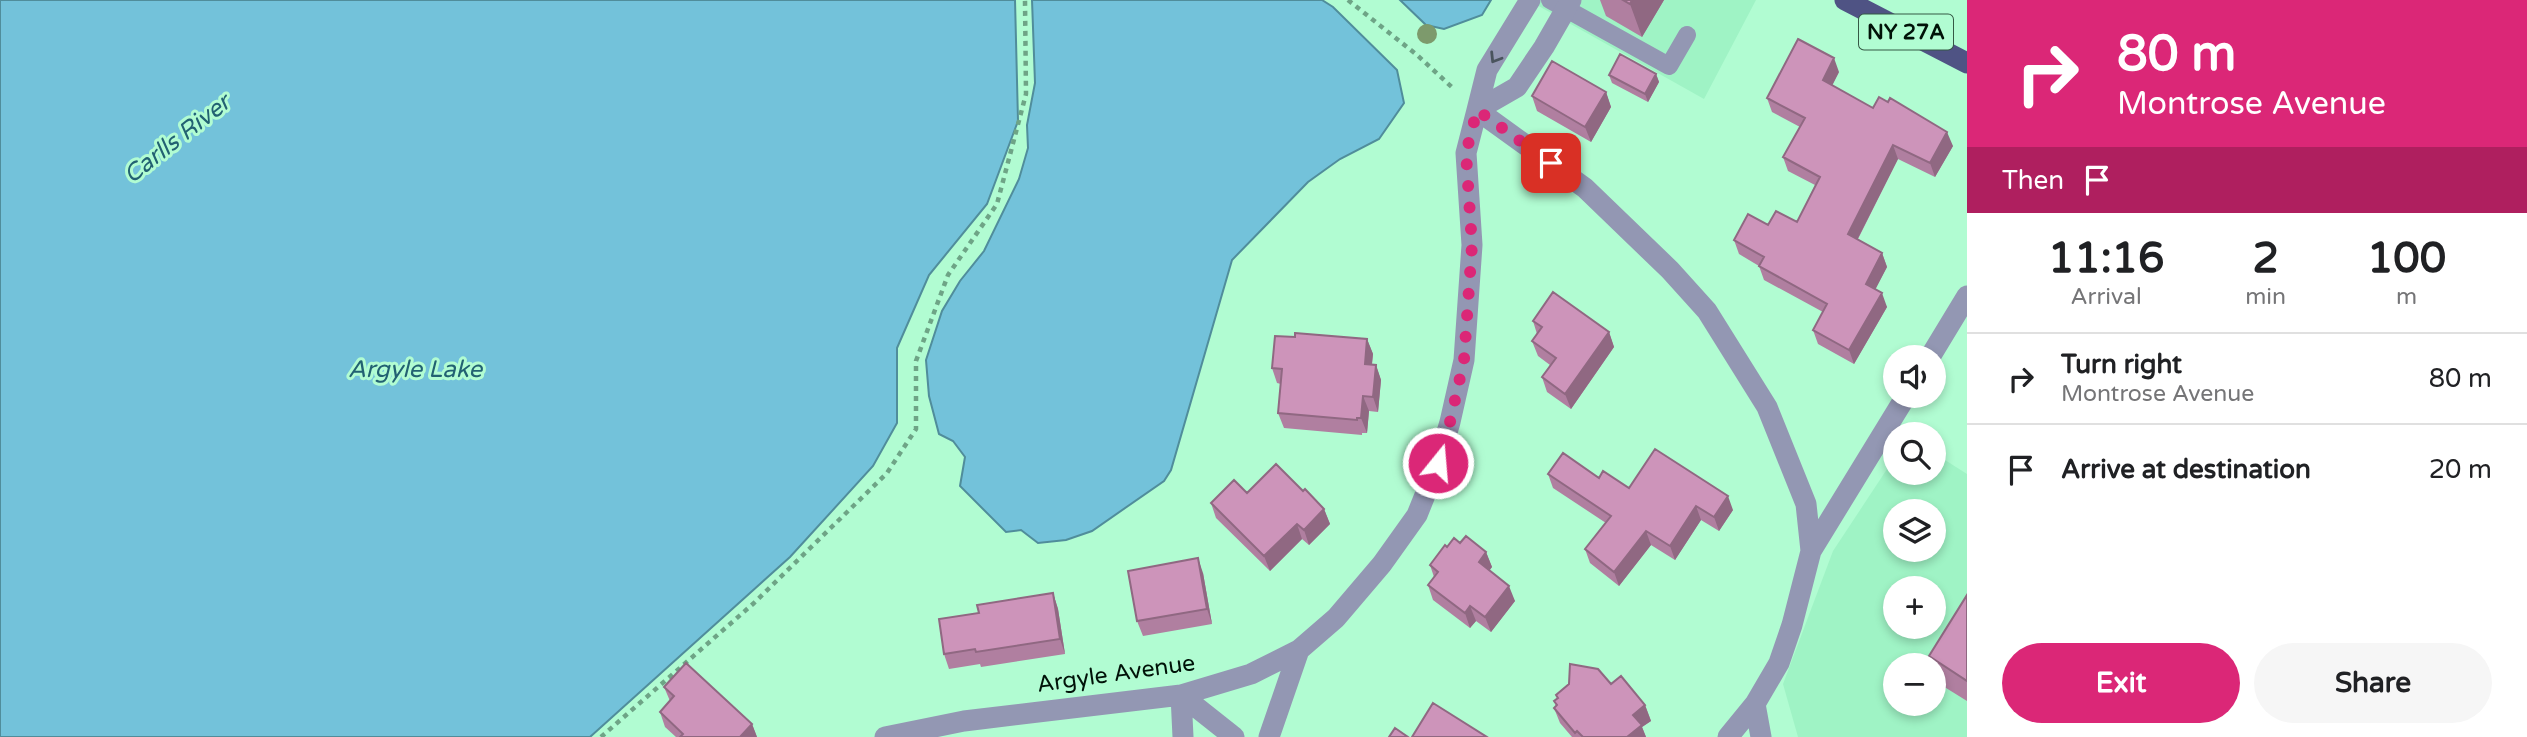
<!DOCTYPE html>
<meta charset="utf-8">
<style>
body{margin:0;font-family:"Varela Round",sans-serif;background:#f6f6f6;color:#202124;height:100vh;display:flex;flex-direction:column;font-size:26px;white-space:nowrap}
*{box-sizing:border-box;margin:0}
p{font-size:23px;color:#757577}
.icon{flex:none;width:38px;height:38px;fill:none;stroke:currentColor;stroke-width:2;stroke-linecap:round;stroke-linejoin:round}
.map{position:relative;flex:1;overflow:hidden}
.side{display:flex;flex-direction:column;background:#fff;width:560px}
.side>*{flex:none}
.top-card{background:#db2777;color:#fff;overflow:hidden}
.buttons{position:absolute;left:1883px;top:345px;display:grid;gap:14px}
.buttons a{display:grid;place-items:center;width:63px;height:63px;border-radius:50%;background:#fff;box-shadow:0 4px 10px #0003;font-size:35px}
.pin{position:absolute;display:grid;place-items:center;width:60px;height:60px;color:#fff;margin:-30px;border-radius:14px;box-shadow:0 4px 10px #0006}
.me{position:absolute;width:77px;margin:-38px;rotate:17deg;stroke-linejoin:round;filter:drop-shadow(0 0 5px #0008)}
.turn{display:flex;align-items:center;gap:24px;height:147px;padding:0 35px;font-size:32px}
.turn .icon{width:91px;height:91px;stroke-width:2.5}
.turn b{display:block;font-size:49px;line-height:60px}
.then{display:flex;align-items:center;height:66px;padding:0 35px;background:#0003;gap:14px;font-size:26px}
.eta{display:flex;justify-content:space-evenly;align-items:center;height:119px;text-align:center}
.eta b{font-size:42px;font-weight:700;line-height:49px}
.primary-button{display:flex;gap:14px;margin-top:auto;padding:14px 35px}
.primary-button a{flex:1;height:80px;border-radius:42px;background:#db2777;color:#fff;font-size:28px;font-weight:700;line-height:80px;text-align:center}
.primary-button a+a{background:#f6f6f6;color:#202124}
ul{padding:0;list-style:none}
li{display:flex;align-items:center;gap:21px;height:91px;padding:0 35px;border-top:2px solid #e0e0e0}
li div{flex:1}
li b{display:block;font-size:26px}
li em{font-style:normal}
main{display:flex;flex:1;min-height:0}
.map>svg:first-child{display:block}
</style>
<main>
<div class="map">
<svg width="1967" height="737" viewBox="0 0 1967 737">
<rect width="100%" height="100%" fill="#b1fcd2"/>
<path fill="#9ff3c5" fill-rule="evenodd" d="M1528,0H1756L1704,99Z
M1934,453L1967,474V737H1798L1783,684L1833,551L1895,457V472H1934ZM1895,511H1934V550H1895ZM1895,588H1934V626H1895ZM1895,665H1934V704H1895Z"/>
<path fill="#73c2da" stroke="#508d9b" stroke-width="2" d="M0,0H1015L1018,121L987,204L929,275L897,348V423L873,466L790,557L590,737H0Z
M1032,0H1322L1333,7L1397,70L1404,103L1379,139L1340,159L1308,182L1232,260L1171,470L1164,481L1092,531L1066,540L1038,543L1021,530L1006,532L960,486L965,457L953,441L939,434L929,396L926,360L942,311L960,281L984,251L1019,179L1028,148L1027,125L1035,83Z
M1400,0H1491L1482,15L1444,29L1426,25Z"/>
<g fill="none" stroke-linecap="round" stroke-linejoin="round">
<path stroke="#6ea486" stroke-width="4.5" stroke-dasharray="5 5" stroke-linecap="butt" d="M1348,0L1417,55L1455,90
M601,737L754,603L887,473L916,429V361L948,275L997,204L1026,94L1025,0"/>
<path stroke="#9397b3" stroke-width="18" d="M1550,0L1669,66L1687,35"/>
<path stroke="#9397b3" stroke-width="21" d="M1530,0L1487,70L1477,110L1517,87L1544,47L1571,0
M1930,357L1967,296
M1811,551L1906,396
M1181,695L1234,737
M1181,695L1183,737
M885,737L964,721L1181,695L1251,674L1299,650L1336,618L1382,564L1417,515L1438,463L1450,422L1464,360L1472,245L1466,153L1477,110L1585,188L1670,270L1707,311L1767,407L1806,504L1811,551L1792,625L1779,663L1755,704L1761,737
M1269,737L1299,650
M1728,737L1755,704"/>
<path stroke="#4f5384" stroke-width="21" d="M1845,0L1967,63"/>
</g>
<circle fill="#7d9a6c" cx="1427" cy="34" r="10"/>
<path fill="#b07fa0" d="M1600,0H1664L1642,37L1606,16Z
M1839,72L1832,85L1873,108L1953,146L1935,177L1898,159L1858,239L1882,253L1887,267L1875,289L1887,307L1854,364L1818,344L1813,330L1823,312L1764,280L1759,266L1739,254L1734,240L1768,225L1797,222L1815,185L1788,171L1783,157L1800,127L1772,112L1767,98Z
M1656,74L1659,82L1648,102L1612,83L1609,75Z
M1606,92L1611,107L1591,142L1537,111L1532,96Z
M1533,321L1609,332L1614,347L1571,409L1547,392L1542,377L1550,365L1538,356L1532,341L1537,334Z
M1295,337L1367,339L1373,354L1372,365H1376L1381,380L1378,412L1369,411L1367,433H1362V435L1284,428L1278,413L1281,384L1277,383L1272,368Z
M1548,474L1599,478L1629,488L1733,510L1719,531L1701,520L1675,560L1651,545L1619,586L1590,563L1585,549L1606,523L1553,488Z
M1303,491L1324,509L1330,524L1309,545L1302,539L1270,571L1216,518L1211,503L1247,493Z
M1460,543L1486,552L1492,567L1489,571L1515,601L1491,632L1476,621L1470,628L1433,600L1428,585L1434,577L1430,565Z
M1203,573L1212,624L1143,636L1137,621Z
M1053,593L1058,609L1065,654L981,667L980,664L949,669L944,654L979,613Z
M1967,595V701L1938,683L1934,670V665H1932L1929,656Z
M1611,684L1645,705L1651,721L1642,727L1646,737H1572L1560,723L1554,708L1556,706L1554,701L1557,699L1556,695Z
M664,687L752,724L757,737H676L665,727L660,712L670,701Z"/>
<path fill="#906882" d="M1632,0H1664L1642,37L1630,4Z
M1834,58L1839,72L1828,94L1823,80Z
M1656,74L1659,82L1648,102L1645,94Z
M1606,92L1611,107L1591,142L1585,127Z
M1947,132L1953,146L1935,177L1930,163Z
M1893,145L1898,159L1853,248L1848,234Z
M1882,253L1887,267L1871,298L1866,284Z
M1882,293L1887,307L1854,364L1849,350Z
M1609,332L1614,347L1571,409L1565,394Z
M1367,339L1373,354L1370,379L1365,364Z
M1376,365L1381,380L1378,412L1373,397Z
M1363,396L1369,411L1367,433L1361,418Z
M1728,496L1733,510L1719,531L1714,517Z
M1696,506L1701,520L1675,560L1670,546Z
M1324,509L1330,524L1309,545L1304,530Z
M1297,524L1302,539L1270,571L1264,556Z
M1646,531L1651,545L1619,586L1614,572Z
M1486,552L1492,567L1484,577L1479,562Z
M1198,558L1203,573L1212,624L1207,609Z
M1509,586L1515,601L1491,632L1485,617Z
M1053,593L1058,609L1065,654L1060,639Z
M1470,606L1476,621L1470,628L1465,613Z
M1645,705L1651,721L1642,727L1646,737H1627L1633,715Z
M752,724L757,737H740Z"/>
<path fill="#cd94ba" stroke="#906882" stroke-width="2" d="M1623,0H1632L1630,4Z
M1798,39L1834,58L1823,80L1873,108L1879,97L1888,102L1890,98L1947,132L1930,163L1893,145L1848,234L1882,253L1866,284L1882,293L1849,350L1813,330L1827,304L1759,266L1764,257L1734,240L1748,214L1768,225L1776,211L1797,222L1820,177L1783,157L1805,118L1767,98Z
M1620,54L1656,74L1645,94L1609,75Z
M1552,61L1606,92L1585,127L1532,96Z
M1553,292L1609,332L1565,394L1542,377L1556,358L1532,341L1542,327L1533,321Z
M1295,333L1367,339L1365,364L1376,365L1373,397L1363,396L1361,418H1357V420L1278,413L1282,369L1272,368L1275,336L1295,337Z
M1655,449L1728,496L1714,517L1696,506L1670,546L1646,531L1614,572L1585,549L1611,516L1548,474L1563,453L1599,478L1603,471L1629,488Z
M1276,464L1303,491L1305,489L1324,509L1304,530L1297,524L1264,556L1211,503L1234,480L1247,493Z
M1466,536L1486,552L1479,562L1509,586L1485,617L1470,606L1465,613L1428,585L1438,572L1430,565L1445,545L1447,547L1454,538L1460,543Z
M1198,558L1207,609L1137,621L1128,571Z
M1053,593L1060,639L976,652L975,649L944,654L939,619L979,613L977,605Z
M1967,595V681L1929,656Z
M686,663L752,724L740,737H680L683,734L660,712L674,696L664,687Z
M1570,664L1598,669L1611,684L1621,676L1645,705L1633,715L1642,725L1627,737H1583L1577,731L1575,733L1554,708L1557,705L1554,701L1558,698L1556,695L1569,684Z
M1433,703L1487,737H1412Z
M1395,728L1408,737H1389Z"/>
<defs><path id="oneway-chevron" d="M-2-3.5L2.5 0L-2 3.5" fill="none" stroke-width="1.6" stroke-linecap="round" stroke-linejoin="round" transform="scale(1.75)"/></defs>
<use stroke="#4a545e" href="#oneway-chevron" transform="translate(1495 58) rotate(122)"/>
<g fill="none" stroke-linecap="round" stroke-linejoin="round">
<path stroke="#db2777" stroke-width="12" stroke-dasharray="0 21.6" d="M1438,463L1450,422L1464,360L1472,245L1466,153L1477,110L1551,163"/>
</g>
<g text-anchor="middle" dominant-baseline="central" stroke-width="6" stroke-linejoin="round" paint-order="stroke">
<rect fill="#b1fcd2" stroke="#355845" stroke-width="2" x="1859" y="14.5" width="94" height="35" rx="5"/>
<g font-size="21" font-weight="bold" fill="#001208">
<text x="1906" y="32">NY 27A</text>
</g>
<g font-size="23" fill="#001208" stroke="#b1fcd2">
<text transform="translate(1116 674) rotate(-8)">Argyle Avenue</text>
</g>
<g font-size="24" font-style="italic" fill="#226172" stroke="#b1fcd2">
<text transform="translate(177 139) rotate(-38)">Carlls River</text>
<text x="415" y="369">Argyle Lake</text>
</g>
</g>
</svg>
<div class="buttons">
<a><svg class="icon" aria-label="sound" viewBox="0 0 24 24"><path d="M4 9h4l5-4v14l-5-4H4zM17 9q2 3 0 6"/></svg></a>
<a><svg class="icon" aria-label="search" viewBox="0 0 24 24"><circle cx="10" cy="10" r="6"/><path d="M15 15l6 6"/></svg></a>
<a><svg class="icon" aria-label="layers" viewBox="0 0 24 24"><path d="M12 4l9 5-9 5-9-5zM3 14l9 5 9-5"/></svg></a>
<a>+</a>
<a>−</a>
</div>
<div class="pin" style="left:1551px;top:163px;background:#d93025"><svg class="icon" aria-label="arrive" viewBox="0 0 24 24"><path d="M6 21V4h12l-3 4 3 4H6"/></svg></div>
<svg class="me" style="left:1438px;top:463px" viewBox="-20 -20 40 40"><circle r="17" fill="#db2777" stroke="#fff" stroke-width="3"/><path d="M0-11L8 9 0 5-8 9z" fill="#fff"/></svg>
</div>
<section class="side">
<div class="top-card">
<div class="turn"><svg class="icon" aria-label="right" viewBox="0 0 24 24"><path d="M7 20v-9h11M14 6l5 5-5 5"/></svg><div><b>80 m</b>Montrose Avenue</div></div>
<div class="then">Then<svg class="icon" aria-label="arrive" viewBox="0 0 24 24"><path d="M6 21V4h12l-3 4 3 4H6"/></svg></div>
</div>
<div class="eta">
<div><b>11:16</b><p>Arrival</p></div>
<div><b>2</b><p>min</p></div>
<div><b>100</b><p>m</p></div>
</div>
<ul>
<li><svg class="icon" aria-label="right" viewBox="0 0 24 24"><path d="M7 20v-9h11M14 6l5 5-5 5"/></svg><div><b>Turn right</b><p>Montrose Avenue</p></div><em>80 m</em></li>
<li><svg class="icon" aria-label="arrive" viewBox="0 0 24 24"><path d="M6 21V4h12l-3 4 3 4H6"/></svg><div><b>Arrive at destination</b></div><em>20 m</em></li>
</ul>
<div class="primary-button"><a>Exit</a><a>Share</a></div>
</section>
</main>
